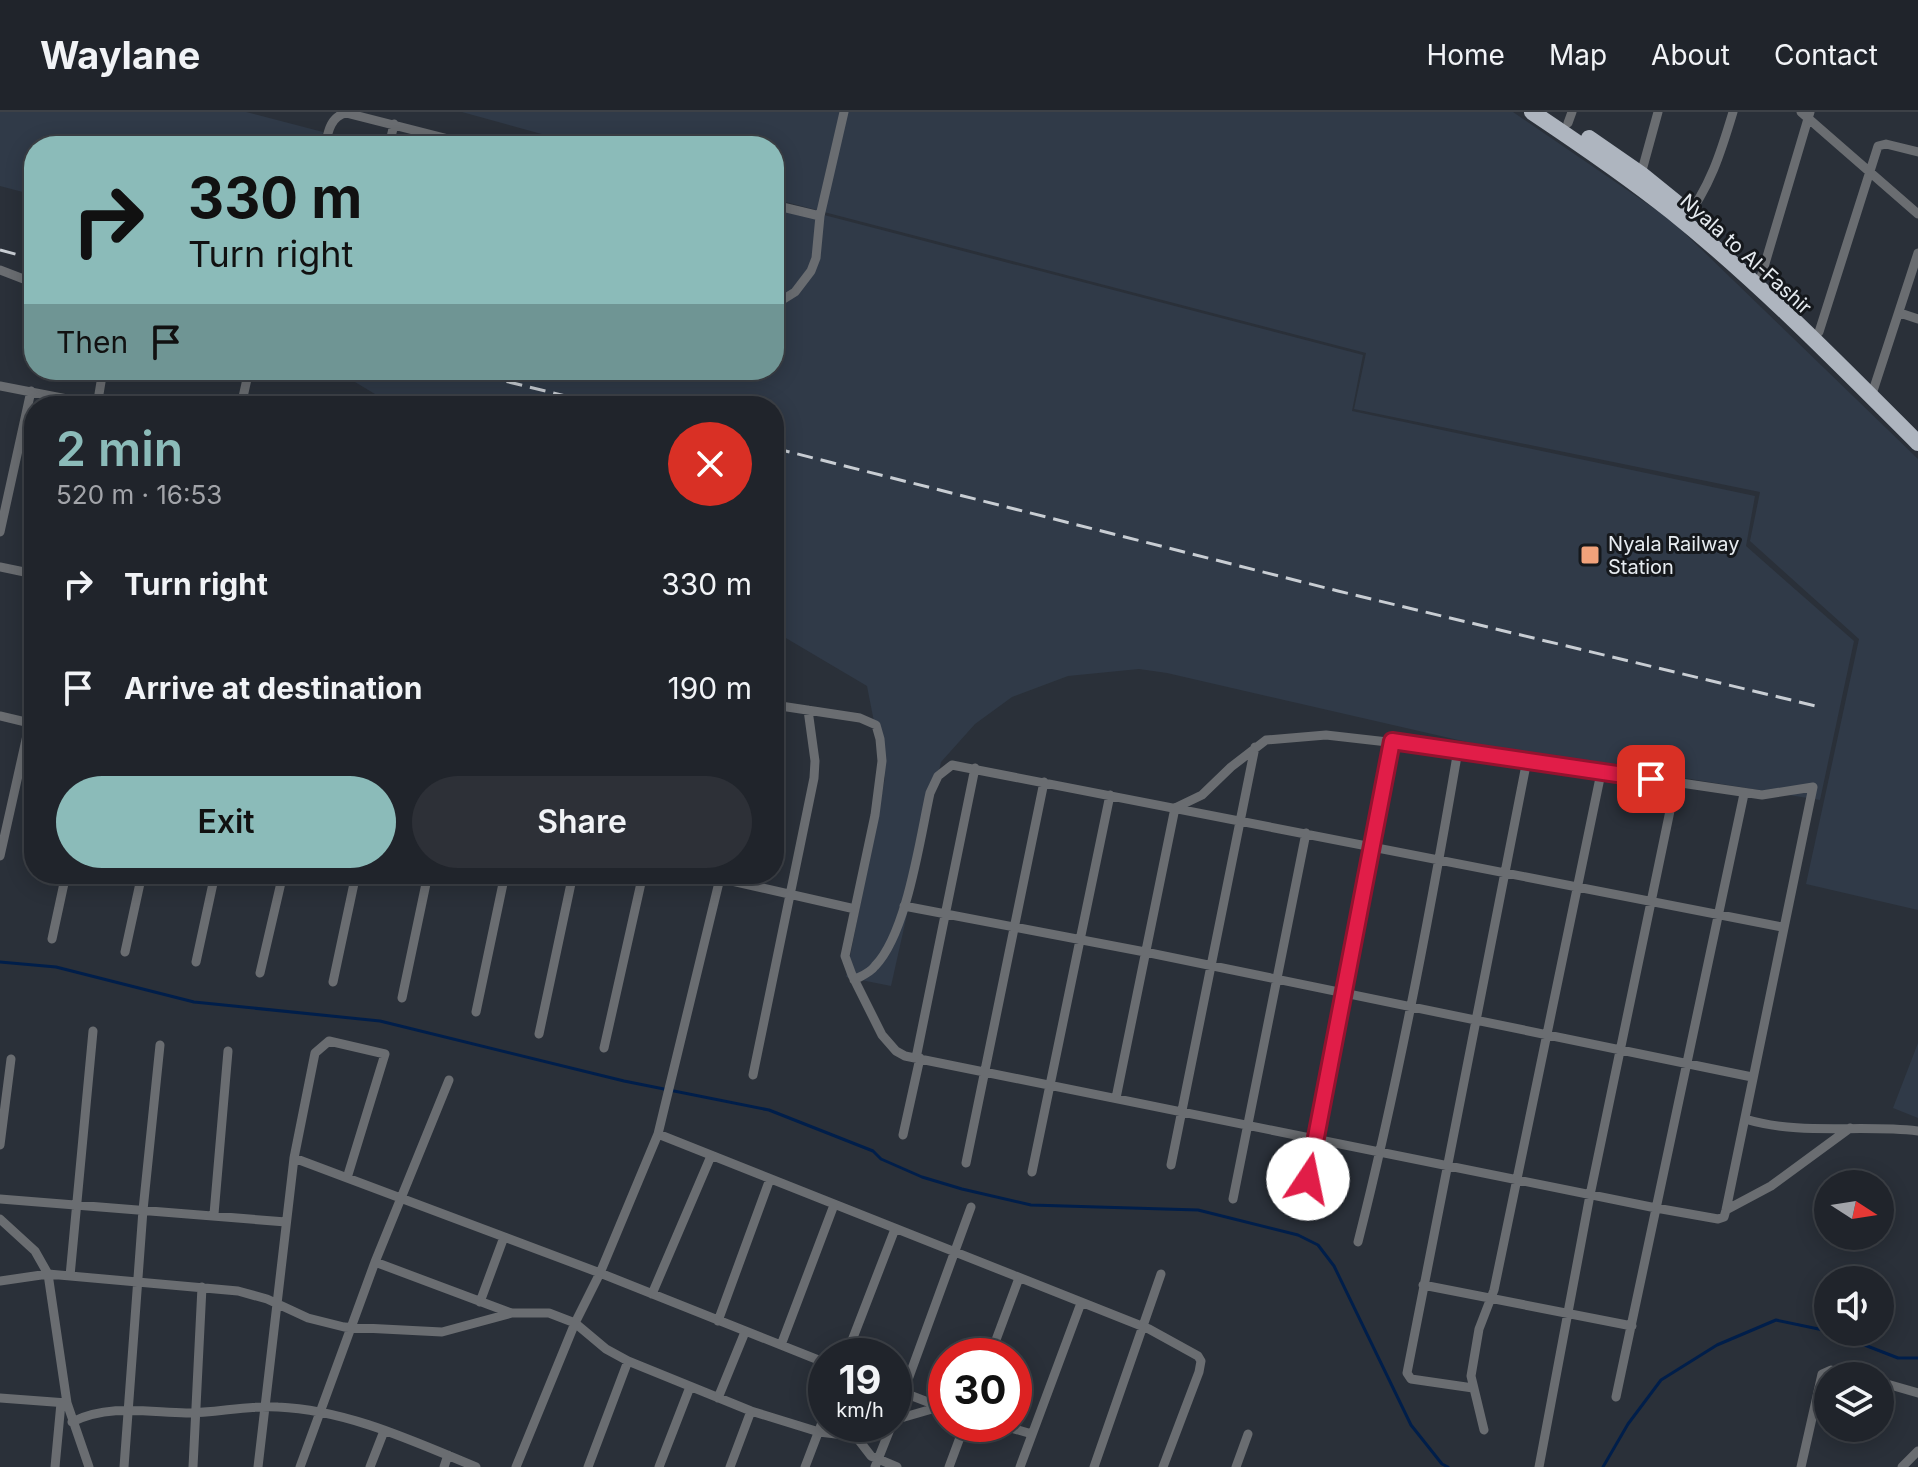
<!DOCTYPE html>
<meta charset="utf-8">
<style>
body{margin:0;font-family:Inter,sans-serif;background:#2d3037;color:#f1f3f6;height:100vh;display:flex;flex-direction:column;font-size:30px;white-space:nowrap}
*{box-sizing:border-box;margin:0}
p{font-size:26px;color:#a2a4a9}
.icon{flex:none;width:44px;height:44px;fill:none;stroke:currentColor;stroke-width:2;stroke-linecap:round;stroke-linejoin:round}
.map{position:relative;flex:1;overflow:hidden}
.drawer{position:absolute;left:24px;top:284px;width:760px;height:488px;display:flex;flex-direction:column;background:#20242b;border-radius:32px;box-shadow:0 4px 20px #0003,0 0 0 2px #3d4147}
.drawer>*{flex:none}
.guide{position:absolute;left:24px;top:24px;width:760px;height:244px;border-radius:32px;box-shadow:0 4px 20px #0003,0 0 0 2px #3d4147;background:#8bbbb9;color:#111;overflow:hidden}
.needle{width:52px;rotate:102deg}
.fabs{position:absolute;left:1814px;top:1058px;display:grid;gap:16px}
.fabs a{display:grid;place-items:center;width:80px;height:80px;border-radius:50%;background:#20242b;box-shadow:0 4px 20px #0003,0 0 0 2px #3d4147;font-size:40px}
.speed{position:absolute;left:808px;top:1226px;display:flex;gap:16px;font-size:40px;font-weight:700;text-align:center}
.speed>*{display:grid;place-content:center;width:104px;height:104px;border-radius:50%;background:#20242b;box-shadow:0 4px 20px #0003,0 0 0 2px #3d4147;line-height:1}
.speed small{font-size:20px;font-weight:400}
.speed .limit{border:12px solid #d22;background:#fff;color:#111}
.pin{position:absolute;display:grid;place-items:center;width:68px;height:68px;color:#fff;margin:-34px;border-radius:16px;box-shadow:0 4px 12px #0006}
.me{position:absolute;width:88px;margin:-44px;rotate:11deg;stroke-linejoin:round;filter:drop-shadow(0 0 6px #0008)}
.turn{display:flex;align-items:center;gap:28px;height:168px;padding:0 32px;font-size:36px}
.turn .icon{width:104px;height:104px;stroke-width:2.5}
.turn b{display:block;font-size:56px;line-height:68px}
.then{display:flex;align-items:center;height:76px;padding:0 32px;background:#0003;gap:16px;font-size:30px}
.round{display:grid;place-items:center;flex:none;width:84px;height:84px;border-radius:42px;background:#2d3037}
.head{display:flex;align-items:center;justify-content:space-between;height:136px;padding:0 32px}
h1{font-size:48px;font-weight:600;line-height:60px;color:#8bbbb9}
.cta{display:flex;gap:16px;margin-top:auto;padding:16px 32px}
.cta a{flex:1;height:92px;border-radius:48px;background:#8bbbb9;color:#111;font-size:32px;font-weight:600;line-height:92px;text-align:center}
.cta a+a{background:#2d3037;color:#f1f3f6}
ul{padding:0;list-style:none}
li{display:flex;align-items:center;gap:24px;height:104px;padding:0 32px}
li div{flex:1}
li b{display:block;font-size:30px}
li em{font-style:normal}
header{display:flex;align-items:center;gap:48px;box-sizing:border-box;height:112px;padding:0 40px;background:#20242b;border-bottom:2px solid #3d4147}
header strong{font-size:38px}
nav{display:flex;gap:44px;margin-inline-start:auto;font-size:28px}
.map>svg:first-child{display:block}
</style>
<header>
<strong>Waylane</strong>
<nav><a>Home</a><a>Map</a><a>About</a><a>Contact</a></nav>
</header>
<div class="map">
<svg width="1918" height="1355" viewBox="0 0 1918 1355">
<rect width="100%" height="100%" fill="#2a3039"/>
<path fill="#303a48" d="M0,0H246L323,20L320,34H34V83L0,74Z
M462,0H1513L1671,108L1918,347V798L1806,772L1859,527L1750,429L1760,380L1354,297L1366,241L774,87V34H585Z
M774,90L1363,243L1352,299L1755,384L1746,434L1854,529L1820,688L1480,633L1167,561L1139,557L1068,564L1012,585L975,612L941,650L891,874L846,865L885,666L867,574L774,519V294H395L335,258H774Z
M1918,931V1006L1893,996Z"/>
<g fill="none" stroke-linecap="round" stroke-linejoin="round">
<path stroke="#001e4a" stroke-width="3" d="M0,850L56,855L194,890L380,909L624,969L769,998L873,1039L881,1047L922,1065L962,1077L1031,1093L1198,1098L1298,1123L1318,1133L1334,1154L1411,1313L1442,1352L1448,1355
M1831,1220L1898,1246H1918
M1603,1355L1628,1312L1661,1268L1717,1233L1776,1208L1828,1219"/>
<path stroke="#6a6d71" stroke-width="9" d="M1801,0L1918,102
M1568,11L1572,0
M325,34C328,20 330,5 346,1L476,34
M389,34L394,12
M1641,62L1658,0
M774,93L820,104
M1683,110C1710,76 1721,40 1733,0
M0,158L34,171
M1761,165L1810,0
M774,193L795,180L811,159L816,146L820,104L844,0
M1900,201L1918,207
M1819,220L1878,34L1886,32L1918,40
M0,274L103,294
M1871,285L1918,141
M97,294L103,258
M241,294L249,258
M0,420L31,279
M0,455L34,462
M774,593L860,606L876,613L880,627L882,649L875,703L845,844L852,863L882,923L896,939L905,944L1656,1096L1718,1107L1724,1105L1726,1098L1813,675L1762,683L1458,638L1326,623L1266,628L1231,655L1202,683L1175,696L1116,986
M0,604L34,612
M0,744L34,592
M701,762L855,797
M904,794L1145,840L1752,965
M52,827L66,762
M125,840L142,762
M196,850L215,762
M260,861L283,762
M854,868C861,864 870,861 875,854C907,821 920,726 930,681L938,664L952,653L1782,815
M333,870L356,762
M402,886L428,762
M476,900L505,762
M539,922L573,762
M604,936L643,762
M916,946L975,656
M753,963L814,666L815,649L808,598
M1745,1007C1802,1024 1859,1012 1918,1019
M658,1022L1149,1217L1198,1244L1201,1249L1199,1260L1163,1355
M903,1023L920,946
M0,1033L11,947
M294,1046L600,1161L826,1251
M966,1051L1044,670
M1171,1053L1255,635
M1032,1060L1110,683
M0,1087L286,1110
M1233,1087L1306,721
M1302,1093L1392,629
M1726,1098L1771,1074L1850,1016
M214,1102L228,939
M0,1107L35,1139L48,1162L67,1291L89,1355
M1358,1130C1399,968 1430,803 1458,638
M375,1150L511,1201
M70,1164L93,919
M0,1169L48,1162L238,1179L267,1187L308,1206L344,1215L442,1220L512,1201H549L575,1211L606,1237L628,1249L751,1299L819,1320L836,1322L865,1320L886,1312
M1423,1173L1632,1214
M652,1182L711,1044
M480,1190L504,1125
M718,1209L770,1067
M781,1233L834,1093
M846,1244L895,1117
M990,1244L1019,1166
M1880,1270L1918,1281
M1473,1276L1411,1267L1407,1261L1527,648
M894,1277L946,1297
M1616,1285L1744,682
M0,1286L67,1291
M718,1286L745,1220
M894,1306L971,1095
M894,1308L939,1295
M72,1310C108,1292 147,1300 186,1301C217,1301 248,1293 278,1295C347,1298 413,1329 476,1355
M997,1312L1032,1322
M1484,1318L1471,1264L1479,1217L1494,1178L1601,661
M854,1322L871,1344L897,1355
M55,1355L61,1291
M124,1355L143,1098L160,933
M193,1355L202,1175
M258,1355L294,1046L315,941L329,929L385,942L347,1066
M300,1355L375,1150L449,968
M370,1355L384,1319
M444,1355L448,1343
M516,1355L575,1211L600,1161L658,1022L721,762
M588,1355L628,1249
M659,1355L690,1275
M730,1355L751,1299
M805,1355L826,1300
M875,1355L892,1312
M949,1355L965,1312
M1020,1355L1081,1191
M1094,1355L1161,1162
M1236,1355L1248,1322
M1539,1355L1590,1083L1676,670
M1801,1355L1822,1262L1831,1258L1855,1264
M1902,1355L1918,1339"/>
<path stroke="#aeb5bf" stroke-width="16" d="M1532,0C1580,32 1627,64 1672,100C1759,170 1839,252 1918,331
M1589,26L1641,62L1683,96"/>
<path stroke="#c8cdd3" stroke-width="3" stroke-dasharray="16 8" stroke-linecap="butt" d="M0,138L34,147
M460,258L606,294
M774,336L1338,479L1820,595"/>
</g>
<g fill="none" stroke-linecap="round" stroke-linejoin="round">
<defs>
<path id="route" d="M1308,1067L1392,629L1651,667"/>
</defs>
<use href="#route" stroke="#92132f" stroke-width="20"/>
<use href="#route" stroke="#e11d48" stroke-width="14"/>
</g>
<rect fill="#f1a27b" stroke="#15181c" stroke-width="3" x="1580" y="433" width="20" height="20" rx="4"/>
<g text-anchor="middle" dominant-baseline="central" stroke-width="6" stroke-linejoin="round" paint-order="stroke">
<g font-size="20" fill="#e7ecf1" stroke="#15181c">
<text transform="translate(1746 142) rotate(42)">Nyala to Al-Fashir</text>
</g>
<g font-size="20" fill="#e7ecf1" stroke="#15181c" text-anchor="start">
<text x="1608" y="432">Nyala Railway<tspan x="1608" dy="23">Station</tspan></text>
</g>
</g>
</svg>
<div class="fabs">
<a><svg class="needle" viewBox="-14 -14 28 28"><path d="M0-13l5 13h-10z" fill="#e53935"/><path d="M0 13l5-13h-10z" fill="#a2a4a9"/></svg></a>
<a><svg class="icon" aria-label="sound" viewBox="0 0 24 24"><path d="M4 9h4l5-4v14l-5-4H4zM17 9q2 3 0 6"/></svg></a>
<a><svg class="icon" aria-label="layers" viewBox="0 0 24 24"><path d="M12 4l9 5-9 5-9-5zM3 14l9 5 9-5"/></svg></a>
</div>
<div class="speed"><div>19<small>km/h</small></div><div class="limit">30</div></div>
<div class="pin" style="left:1651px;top:667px;background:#d93025"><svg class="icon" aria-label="arrive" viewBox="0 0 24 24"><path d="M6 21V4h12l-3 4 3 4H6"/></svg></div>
<svg class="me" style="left:1308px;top:1067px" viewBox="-20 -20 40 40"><circle r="19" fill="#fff"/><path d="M0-13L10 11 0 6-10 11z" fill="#e11d48"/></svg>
<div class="guide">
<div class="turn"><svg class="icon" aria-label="right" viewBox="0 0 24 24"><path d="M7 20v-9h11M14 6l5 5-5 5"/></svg><div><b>330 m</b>Turn right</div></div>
<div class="then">Then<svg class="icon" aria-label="arrive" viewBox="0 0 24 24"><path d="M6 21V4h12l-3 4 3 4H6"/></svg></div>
</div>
<section class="drawer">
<div class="head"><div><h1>2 min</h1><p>520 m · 16:53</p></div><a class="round" style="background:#d93025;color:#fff"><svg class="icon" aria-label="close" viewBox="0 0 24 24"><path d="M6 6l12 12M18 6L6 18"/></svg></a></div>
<ul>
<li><svg class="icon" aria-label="right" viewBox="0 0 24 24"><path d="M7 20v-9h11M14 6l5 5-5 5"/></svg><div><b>Turn right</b></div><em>330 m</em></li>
<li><svg class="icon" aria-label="arrive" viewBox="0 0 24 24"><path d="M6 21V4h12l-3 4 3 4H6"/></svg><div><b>Arrive at destination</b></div><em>190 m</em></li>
</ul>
<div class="cta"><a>Exit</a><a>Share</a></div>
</section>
</div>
